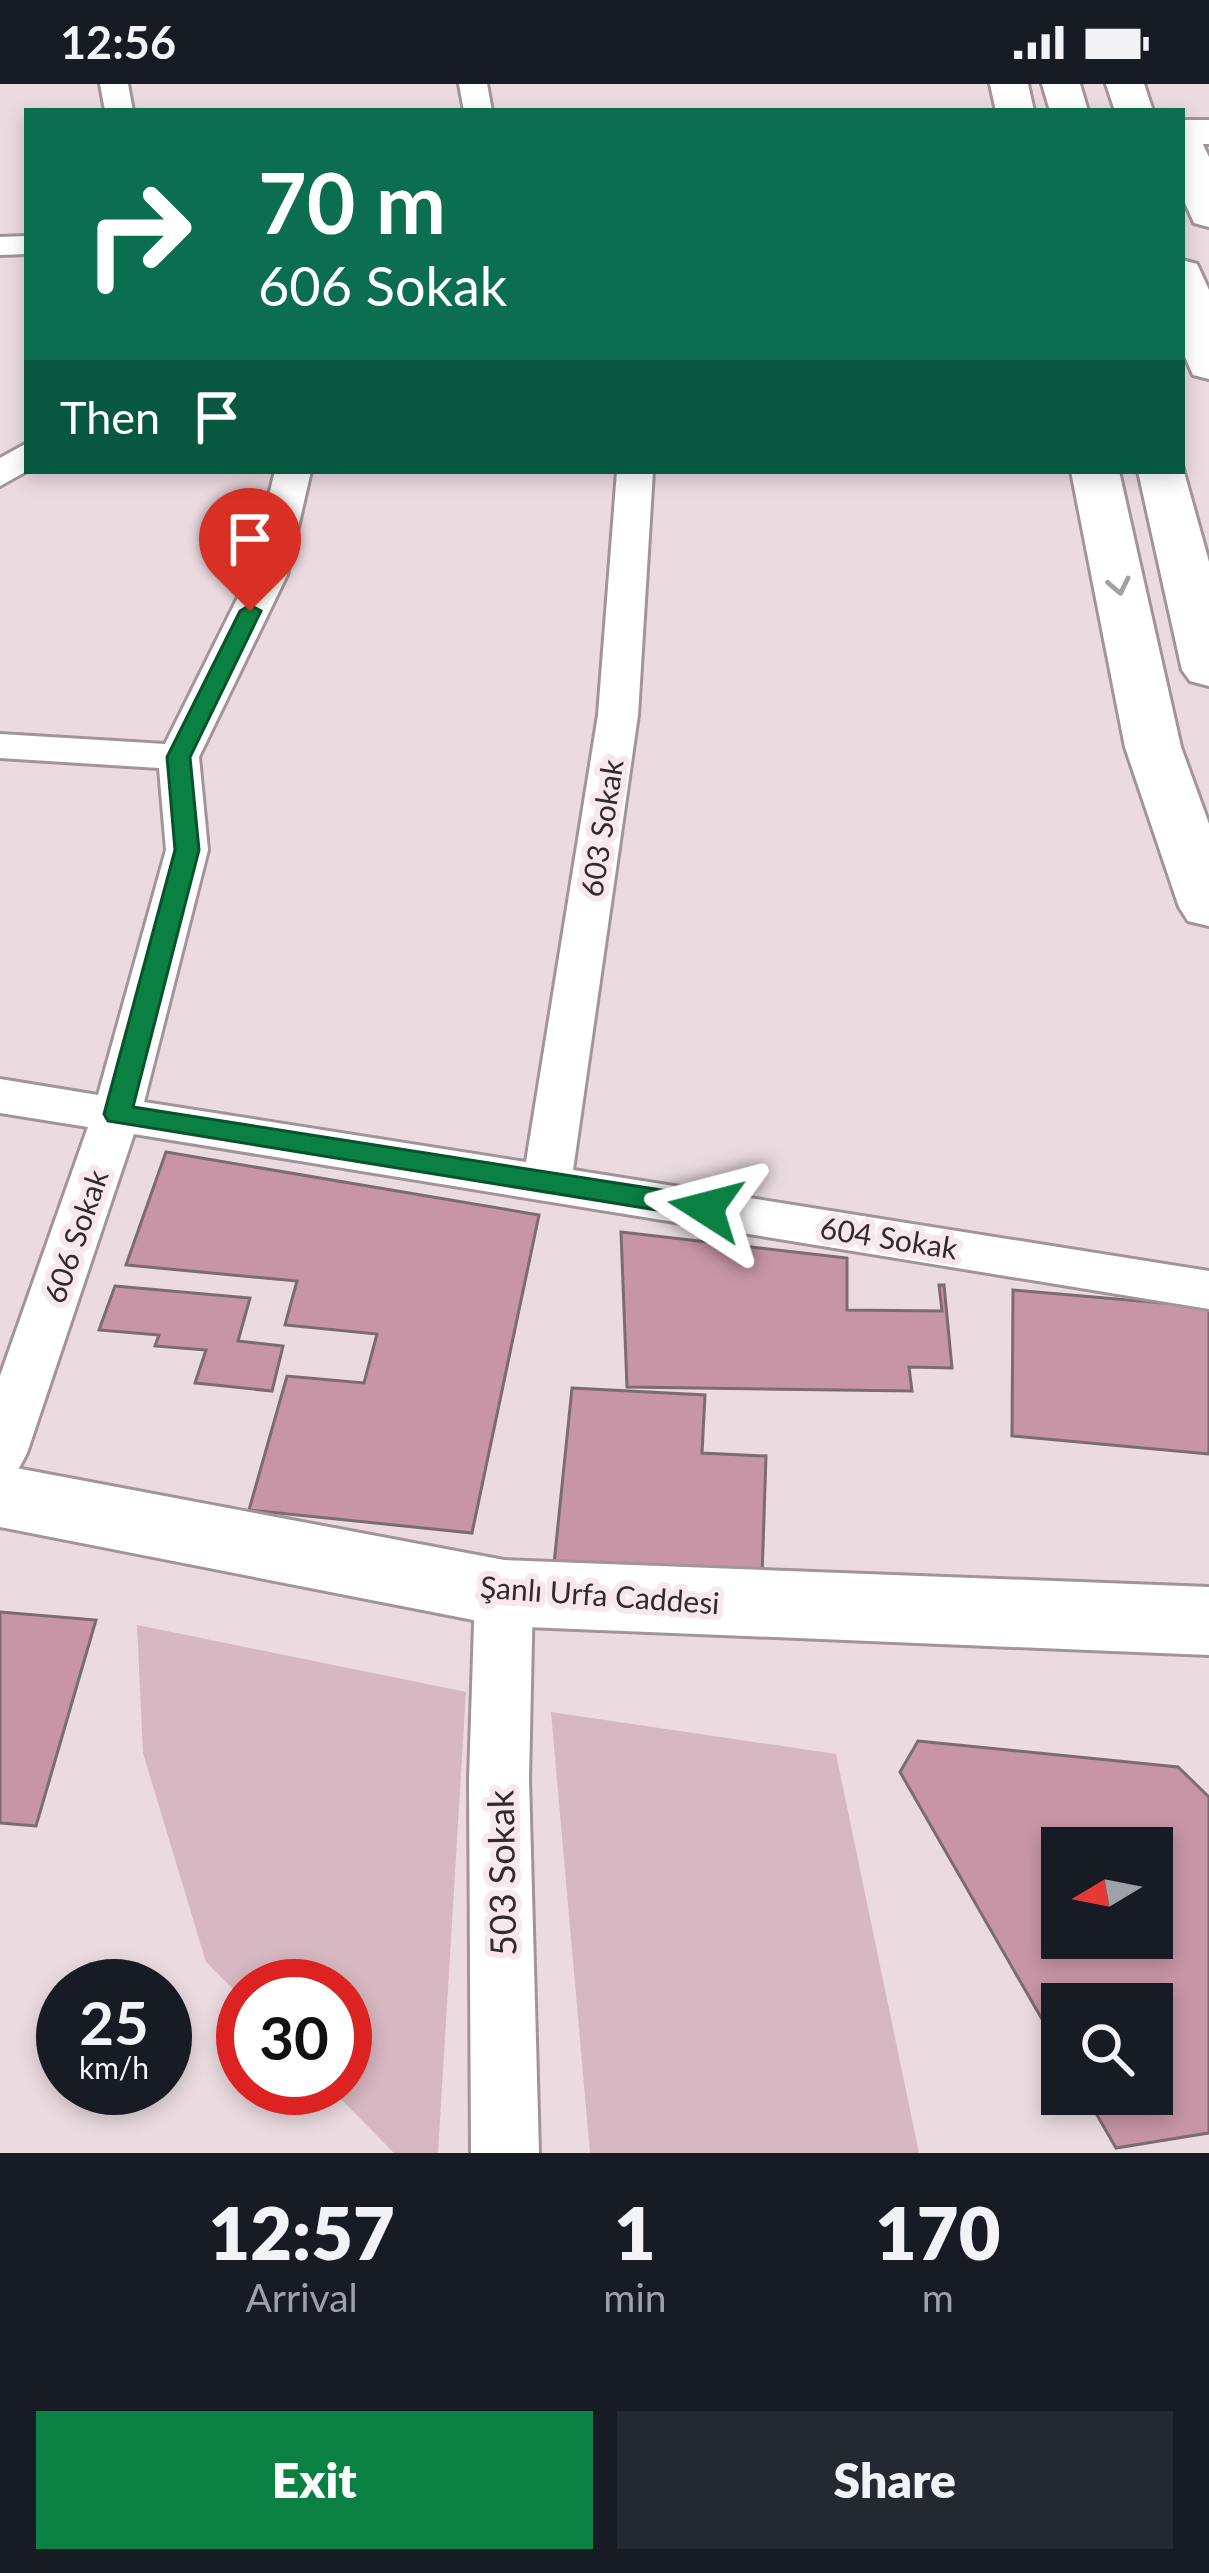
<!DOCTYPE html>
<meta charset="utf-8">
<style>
body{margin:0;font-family:Lato,sans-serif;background:#242831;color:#f1f3f6;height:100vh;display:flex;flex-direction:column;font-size:45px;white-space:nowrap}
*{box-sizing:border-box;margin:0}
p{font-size:39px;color:#9ea1a6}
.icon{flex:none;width:66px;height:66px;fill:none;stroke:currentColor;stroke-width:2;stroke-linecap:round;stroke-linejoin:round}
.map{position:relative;height:2069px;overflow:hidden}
.drawer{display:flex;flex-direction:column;background:#171b24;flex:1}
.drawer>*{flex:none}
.guide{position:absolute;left:24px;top:24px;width:1161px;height:366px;border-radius:0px;box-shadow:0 6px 18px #0003;background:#0b6e4f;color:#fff;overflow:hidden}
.needle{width:78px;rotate:260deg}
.buttons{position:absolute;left:1041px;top:1743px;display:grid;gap:24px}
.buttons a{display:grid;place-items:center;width:132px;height:132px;border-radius:0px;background:#171b24;box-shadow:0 6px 18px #0003;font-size:60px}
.speed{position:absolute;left:36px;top:1875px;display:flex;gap:24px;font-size:60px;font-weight:700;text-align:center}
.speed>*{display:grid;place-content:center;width:156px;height:156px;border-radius:50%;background:#171b24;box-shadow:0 6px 18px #0003;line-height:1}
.speed small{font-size:30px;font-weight:400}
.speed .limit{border:18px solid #d22;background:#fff;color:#111}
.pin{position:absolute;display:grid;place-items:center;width:102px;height:102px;color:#fff;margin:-123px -51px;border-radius:50% 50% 50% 0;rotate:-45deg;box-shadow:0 0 12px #0007}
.pin .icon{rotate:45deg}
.me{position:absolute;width:132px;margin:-66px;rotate:279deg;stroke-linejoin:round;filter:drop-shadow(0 0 9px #0008)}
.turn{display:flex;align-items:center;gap:42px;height:252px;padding:0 36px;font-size:54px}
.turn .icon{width:156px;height:156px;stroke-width:2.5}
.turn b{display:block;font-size:84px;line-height:102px}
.then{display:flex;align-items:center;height:114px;padding:0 36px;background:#0003;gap:24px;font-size:45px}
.eta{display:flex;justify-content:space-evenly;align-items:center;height:204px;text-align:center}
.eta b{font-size:72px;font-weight:800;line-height:84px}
.primary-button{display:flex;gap:24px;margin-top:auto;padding:24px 36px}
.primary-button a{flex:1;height:138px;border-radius:0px;background:#0b8043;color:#fff;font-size:48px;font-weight:800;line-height:138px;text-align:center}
.primary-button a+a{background:#242831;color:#f1f3f6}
.status{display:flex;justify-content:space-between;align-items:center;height:84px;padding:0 60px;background:#171b24;direction:ltr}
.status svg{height:33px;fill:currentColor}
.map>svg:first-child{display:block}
</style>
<div class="status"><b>12:56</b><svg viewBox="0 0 49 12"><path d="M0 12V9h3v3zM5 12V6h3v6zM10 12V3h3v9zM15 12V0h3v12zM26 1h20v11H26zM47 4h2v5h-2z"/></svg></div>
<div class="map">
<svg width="1209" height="2069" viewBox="0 0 1209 2069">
<rect width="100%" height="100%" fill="#ebdbe0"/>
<path fill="#d7b7c1" d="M137,1541L466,1608L438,2069H394L330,2004H345V1902H243V1915L206,1878L143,1669Z
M551,1628L836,1670L919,2069H590Z"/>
<path fill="#c795a6" stroke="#7a6c70" stroke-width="3" fill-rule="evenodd" d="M166,1068L539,1131L472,1449L249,1426L287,1292L364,1299L377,1250L285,1241L297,1197L126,1181Z
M621,1148L847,1174V1226L942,1227L939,1201H944L952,1284L909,1283L912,1307L627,1303Z
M115,1202L250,1214L238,1257L283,1262L272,1307L195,1299L206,1266L155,1262L159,1251L99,1246Z
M1013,1206L1209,1223V1370L1012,1352Z
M572,1304L705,1311L702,1369L766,1372L762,1493L554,1480Z
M0,1528L96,1536L36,1742L0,1739Z
M918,1657L1178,1683L1209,1713V2049L1116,2064L1085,2010H1152V1920H1062V1970L900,1688ZM1062,1764H1152V1854H1062Z"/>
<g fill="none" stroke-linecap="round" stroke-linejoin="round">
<defs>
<path id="street" d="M100,0H128L133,27H105Z
M459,0H487L492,27H464Z
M27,152V170L0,171V153Z
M27,359V387L0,402V374Z
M275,387H311L287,491L199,673L208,766L144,1018L526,1078L598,631L617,387H653L638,631L573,1086L1209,1187V1225L134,1050L27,1369L19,1384L0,1391V1292L88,1043L0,1029V995L98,1011L166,766L159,684L0,674V650L165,660L249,491Z
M504,1485L524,1492L533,1509L529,1695L539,2069H471L469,1695L475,1509L484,1492Z"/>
<path id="secondary" d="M1182,36H1209V60H1182Z
M0,1381L504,1476L1209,1503V1571L504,1542L0,1443Z"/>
<path id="highway" d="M990,0H1028L1034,27H996Z
M1042,0H1080L1088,27H1050Z
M1106,0H1144L1153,27H1115Z
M1182,42L1196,46L1209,73V143L1194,139L1182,112Z
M1182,176L1197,180L1209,206V295L1193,291L1182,266Z
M1182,381L1209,478V602L1190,597L1182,586L1138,387H1182Z
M1071,387H1119L1181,663L1209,740V842L1188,837L1179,823L1125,663Z"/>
</defs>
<use href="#street" stroke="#a39499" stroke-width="6"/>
<use href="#secondary" stroke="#a39499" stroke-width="6"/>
<use href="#highway" stroke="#a39499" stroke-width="6"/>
<use href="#street" fill="#fff" fill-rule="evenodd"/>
<use href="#secondary" fill="#fff" fill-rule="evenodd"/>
<use href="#highway" fill="#fff" fill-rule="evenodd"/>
</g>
<defs><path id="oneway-chevron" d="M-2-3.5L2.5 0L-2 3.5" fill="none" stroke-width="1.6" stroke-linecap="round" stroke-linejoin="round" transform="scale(3)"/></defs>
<use stroke="#a2a0a0" href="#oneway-chevron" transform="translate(1119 502) rotate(78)"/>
<path fill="#0b8043" stroke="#07532c" stroke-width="3" d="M250,521L261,527L190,673L199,766L133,1023L706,1113L717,1116L721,1124L717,1131L706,1134L108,1037L104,1030L175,766L167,673L240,527Z"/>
<g text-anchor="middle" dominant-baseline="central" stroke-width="12" stroke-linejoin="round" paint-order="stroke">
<g font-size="30" fill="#312b2d" stroke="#f8e8ed">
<text transform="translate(601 744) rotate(-81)">603 Sokak</text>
<text transform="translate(75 1152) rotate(-71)">606 Sokak</text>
<text transform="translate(889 1153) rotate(9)">604 Sokak</text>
<text transform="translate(600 1510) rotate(4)">Şanlı Urfa Caddesi</text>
</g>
<g font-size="36" fill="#312b2d" stroke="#f8e8ed">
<text transform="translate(501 1789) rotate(-91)">503 Sokak</text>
</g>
</g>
</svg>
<div class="buttons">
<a><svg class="needle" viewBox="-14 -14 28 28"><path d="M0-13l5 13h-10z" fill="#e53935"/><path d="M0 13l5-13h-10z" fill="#9ea1a6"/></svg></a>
<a><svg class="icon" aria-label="search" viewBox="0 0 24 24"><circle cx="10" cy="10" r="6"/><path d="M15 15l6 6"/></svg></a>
</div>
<div class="speed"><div>25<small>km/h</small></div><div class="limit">30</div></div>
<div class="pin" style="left:250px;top:527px;background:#d93025"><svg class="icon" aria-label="arrive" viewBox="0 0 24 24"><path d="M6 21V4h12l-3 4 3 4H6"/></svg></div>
<svg class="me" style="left:706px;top:1124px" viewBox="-20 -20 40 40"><path d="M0-17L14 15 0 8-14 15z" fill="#0b8043" stroke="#fff" stroke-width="4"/></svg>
<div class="guide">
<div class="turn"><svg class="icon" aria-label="right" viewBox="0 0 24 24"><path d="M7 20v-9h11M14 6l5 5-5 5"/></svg><div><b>70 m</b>606 Sokak</div></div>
<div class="then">Then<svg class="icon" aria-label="arrive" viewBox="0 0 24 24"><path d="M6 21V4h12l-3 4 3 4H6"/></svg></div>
</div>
</div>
<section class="drawer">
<div class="eta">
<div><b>12:57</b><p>Arrival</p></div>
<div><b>1</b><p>min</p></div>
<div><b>170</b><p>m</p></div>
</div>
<div class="primary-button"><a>Exit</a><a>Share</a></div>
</section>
